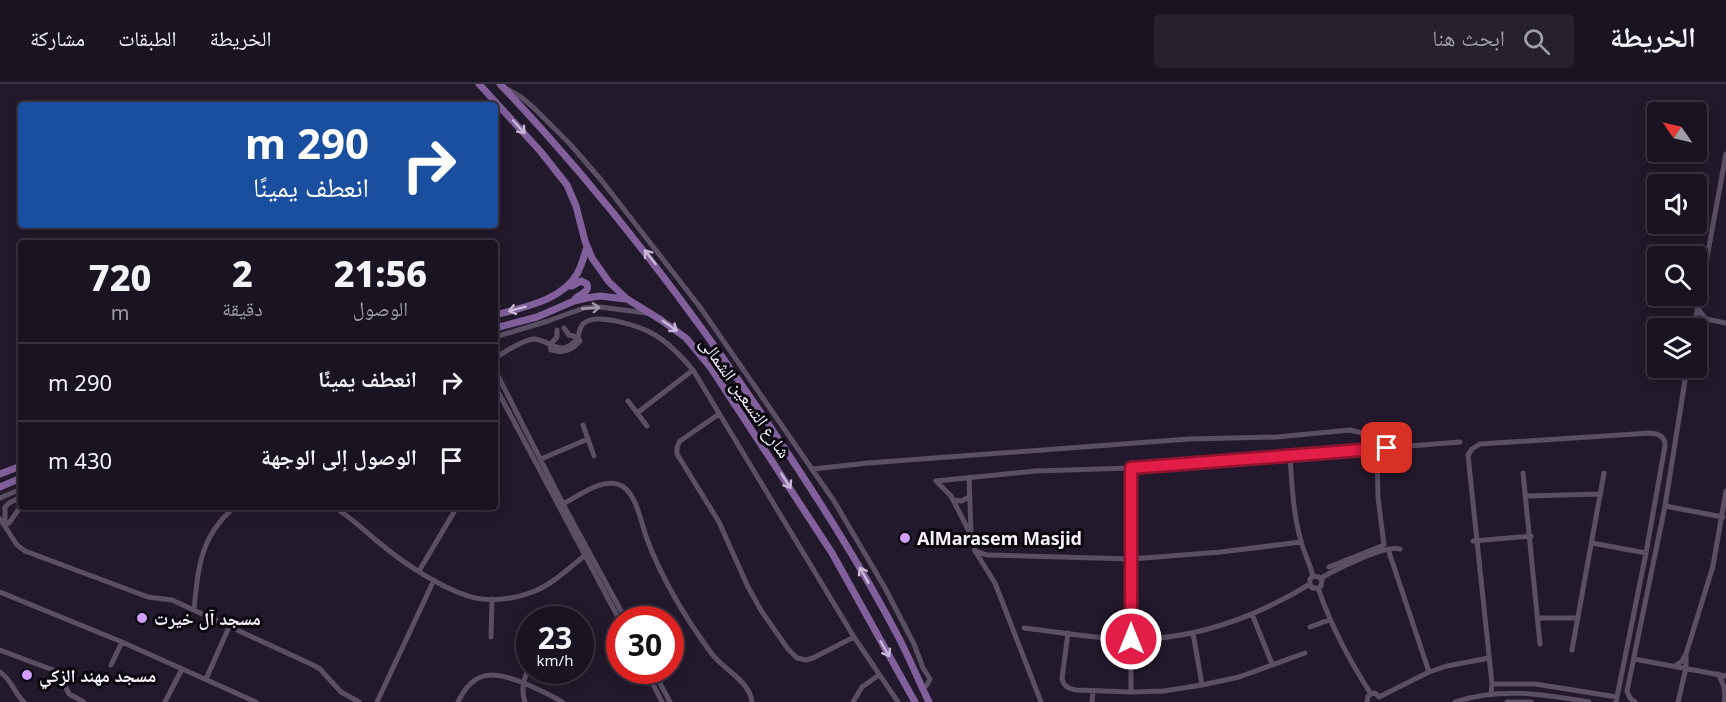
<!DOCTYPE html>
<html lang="ar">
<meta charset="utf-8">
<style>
body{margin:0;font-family:"Noto Sans","Noto Naskh Arabic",sans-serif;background:#27202e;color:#f1f3f6;direction:rtl;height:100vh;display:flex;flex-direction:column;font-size:22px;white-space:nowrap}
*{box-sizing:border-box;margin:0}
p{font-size:20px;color:#9f9ea5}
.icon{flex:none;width:33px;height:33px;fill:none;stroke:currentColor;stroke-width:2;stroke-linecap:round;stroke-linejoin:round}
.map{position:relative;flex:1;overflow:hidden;direction:ltr}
.panel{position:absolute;left:18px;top:156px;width:480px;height:270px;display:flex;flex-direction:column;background:#1a1321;border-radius:6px;box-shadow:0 3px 15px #0003,0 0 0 2px #38323f;direction:rtl}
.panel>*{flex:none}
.top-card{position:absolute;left:18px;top:18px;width:480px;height:126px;border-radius:6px;box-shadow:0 3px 15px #0003,0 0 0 2px #38323f;direction:rtl;background:#1a4fa0;color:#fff;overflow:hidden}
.needle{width:39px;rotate:304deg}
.tools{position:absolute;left:1647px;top:18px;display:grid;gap:12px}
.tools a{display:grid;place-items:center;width:60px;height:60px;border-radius:6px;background:#1a1321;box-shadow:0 3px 15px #0003,0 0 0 2px #38323f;font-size:30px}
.speed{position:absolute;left:516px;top:522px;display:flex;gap:12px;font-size:30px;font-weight:700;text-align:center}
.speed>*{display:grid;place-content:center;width:78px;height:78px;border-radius:50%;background:#1a1321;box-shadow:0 3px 15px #0003,0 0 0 2px #38323f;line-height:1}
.speed small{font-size:15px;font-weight:400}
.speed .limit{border:9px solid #d22;background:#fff;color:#111}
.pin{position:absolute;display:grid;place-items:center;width:51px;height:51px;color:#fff;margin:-26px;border-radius:12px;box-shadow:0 3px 9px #0006}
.me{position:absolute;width:66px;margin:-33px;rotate:0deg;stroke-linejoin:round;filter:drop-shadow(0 0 4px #0008)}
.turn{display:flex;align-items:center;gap:21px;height:126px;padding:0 30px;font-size:27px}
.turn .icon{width:78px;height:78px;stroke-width:2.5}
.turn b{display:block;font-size:42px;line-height:51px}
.eta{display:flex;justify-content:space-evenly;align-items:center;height:102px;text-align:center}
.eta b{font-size:36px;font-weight:800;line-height:42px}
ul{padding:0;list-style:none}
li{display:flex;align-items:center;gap:18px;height:78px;padding:0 30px;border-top:2px solid #38323f}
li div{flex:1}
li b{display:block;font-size:22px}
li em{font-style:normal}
header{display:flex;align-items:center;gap:36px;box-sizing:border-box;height:84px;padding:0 30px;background:#1a1321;border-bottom:2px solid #38323f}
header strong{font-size:28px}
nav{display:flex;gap:33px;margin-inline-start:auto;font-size:21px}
.search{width:420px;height:54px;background:#27202e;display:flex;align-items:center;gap:15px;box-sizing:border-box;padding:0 21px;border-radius:6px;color:#9f9ea5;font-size:22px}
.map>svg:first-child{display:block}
</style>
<header>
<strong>الخريطة</strong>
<div class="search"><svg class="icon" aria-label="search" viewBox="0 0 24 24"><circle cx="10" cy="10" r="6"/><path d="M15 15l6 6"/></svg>ابحث هنا</div>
<nav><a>الخريطة</a><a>الطبقات</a><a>مشاركة</a></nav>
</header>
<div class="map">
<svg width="1726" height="618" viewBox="0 0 1726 618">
<rect width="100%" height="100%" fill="#23192c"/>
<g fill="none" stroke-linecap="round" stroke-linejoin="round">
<path stroke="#5b4f65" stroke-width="5" d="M507,5L521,13L534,24L570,60L602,97L700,223L834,417L885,504L914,560L923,584L930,595L927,601L922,604
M1698,225L1706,235L1726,239
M564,244L569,251L578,253
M1694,244L1726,70
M495,253L548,237L584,224L600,223L647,229
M550,261L551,266C563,270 572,267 580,257L578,253C579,248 580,243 583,240C596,227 642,243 655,251C670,260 682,273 693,286L854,553L898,618
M550,261L557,253V246
M495,275C501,269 526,255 534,255C551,256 562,276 578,253
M495,286L563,420L626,536
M495,302L620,537
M628,317L647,342
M637,329L693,286
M719,330L680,357L677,363V370L719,438L748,503L762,528L788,565L797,574L806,576L813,574L854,553
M583,341L594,372
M1290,373C1292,400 1293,430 1301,457C1304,469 1310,480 1313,492
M541,375L588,355
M813,385L868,379L1189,355L1277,353L1350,346L1362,349L1366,353L1370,365
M1523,389L1540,560
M969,393L971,449
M936,397L1035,387L1131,384L1460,358
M936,397L951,412L971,451L975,467L995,499L1041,618
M1526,412L1601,410
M0,414L21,405
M953,416L962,417L970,412
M563,420C580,411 604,392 622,402C637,411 641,439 647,455C662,495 686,535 712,570C725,587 749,596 752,618
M1665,422L1723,433
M334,423C350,433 363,445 377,457C402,478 437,502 468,512C488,519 516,515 535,507C554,499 569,484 584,472
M0,435L17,461L25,467L148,513L172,516L313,581L320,585L341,608L359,618
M5,441V423L9,419L21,413
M5,441L9,439L21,422
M1473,457L1531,452
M1592,459L1646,469
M1388,465L1429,588
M975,467L987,471L1131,475L1221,468L1301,458
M1329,483L1384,461L1378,413L1377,365
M419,487L457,423
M1321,494C1335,486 1386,460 1400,465
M1318,504H1312L1310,500V495L1313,492L1319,493L1322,496L1321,502L1318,504C1331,542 1349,576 1371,610
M0,508L122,558L256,618
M194,526C198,485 200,451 235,423
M1252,530L1272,580
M1538,534H1577
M1310,543L1329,536
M1024,544C1059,548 1095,555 1130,555C1194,556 1256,533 1310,500
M1068,549L1062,594C1063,602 1068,605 1076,606L1131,608L1164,607L1202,601L1239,593L1305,569
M1193,549L1202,601
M491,553L492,515
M0,566L53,586L60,592L69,610L84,618
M1572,566L1604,389
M1634,575L1726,592
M111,581L122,558
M1675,582L1682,577L1686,570L1713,482L1726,407
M646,586L662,618
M653,586L670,618
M0,588C12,596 14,609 24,618
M1718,590C1724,599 1726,608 1724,618
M206,595L229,543
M1492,600H1535L1617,613
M1131,608V384
M1491,610L1492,600L1468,371L1472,365L1480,360L1650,349C1659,350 1665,352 1665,362L1646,469L1616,618
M1379,613L1429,588L1447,582L1489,574
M165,618L182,585
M377,618L434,496
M458,618C474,585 493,587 524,599C537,605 550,610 562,618
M525,618C520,605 525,592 530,580
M853,618L862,603L879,591
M1092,618L1093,607
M1367,618L1368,612L1371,610L1375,609L1379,613
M1455,618C1500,603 1543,610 1589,618
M1507,618H1531
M1635,618L1630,614L1627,607L1665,422L1687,284
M1678,618L1686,584V572"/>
<path stroke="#81609b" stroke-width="7" d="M479,0L541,68L567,101L576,122L585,157L592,174L609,198L627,215L661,236L686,254L711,284L832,469L915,618
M500,0C599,104 685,216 765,335C813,407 860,479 900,556C910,576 919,597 929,618
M568,202H572L581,197L587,200C590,209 580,209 575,215
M495,231C524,223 561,217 577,190C582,181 584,172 587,163
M495,244L537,233L574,217L587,214L600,212L625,215
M0,390L21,382
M0,403L21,394"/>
</g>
<defs><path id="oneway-shaft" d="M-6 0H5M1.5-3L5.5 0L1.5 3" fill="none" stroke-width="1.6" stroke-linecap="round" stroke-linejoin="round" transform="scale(1.5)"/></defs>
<g stroke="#c8b7d6">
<use href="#oneway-shaft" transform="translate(519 43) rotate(48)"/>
<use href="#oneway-shaft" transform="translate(650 173) rotate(-128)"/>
<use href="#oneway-shaft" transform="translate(517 225) rotate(165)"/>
<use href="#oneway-shaft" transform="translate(670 242) rotate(35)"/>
<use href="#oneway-shaft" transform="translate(786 397) rotate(57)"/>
<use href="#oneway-shaft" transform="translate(864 491) rotate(-120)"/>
<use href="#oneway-shaft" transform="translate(885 565) rotate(60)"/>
</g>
<use stroke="#a198aa" href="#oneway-shaft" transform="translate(591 224) rotate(-5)"/>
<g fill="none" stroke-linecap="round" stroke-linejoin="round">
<defs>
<path id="route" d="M1131,555V384L1387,364"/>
</defs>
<use href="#route" stroke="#92132f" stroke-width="15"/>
<use href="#route" stroke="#e11d48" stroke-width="10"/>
</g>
<g fill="#d19dfe" stroke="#0a070e" stroke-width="2">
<circle cx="905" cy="454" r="6"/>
<circle cx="142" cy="534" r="6"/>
<circle cx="27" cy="591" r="6"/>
</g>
<g text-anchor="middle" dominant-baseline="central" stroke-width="6" stroke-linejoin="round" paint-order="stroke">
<g font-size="18" fill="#f7f1fe" stroke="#0a070e">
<text transform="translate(746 313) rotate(55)">شارع التسعين الشمالى</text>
</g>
<g font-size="18" font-weight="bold" fill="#f7f1fe" stroke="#0a070e" text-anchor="start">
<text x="917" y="454">AlMarasem Masjid</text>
<text x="154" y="534">مسجد آل خيرت</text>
<text x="39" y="591">مسجد مهند الزكي</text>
</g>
</g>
</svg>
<div class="tools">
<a><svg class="needle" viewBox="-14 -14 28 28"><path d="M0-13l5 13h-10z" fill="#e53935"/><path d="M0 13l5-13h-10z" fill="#9f9ea5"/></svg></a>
<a><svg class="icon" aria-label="sound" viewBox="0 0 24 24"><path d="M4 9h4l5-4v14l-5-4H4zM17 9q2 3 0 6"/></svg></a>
<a><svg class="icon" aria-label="search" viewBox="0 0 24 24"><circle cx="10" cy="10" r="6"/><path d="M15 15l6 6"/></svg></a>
<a><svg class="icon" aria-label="layers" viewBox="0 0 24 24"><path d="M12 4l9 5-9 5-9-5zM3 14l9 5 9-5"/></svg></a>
</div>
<div class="speed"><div>23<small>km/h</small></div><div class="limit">30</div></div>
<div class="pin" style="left:1387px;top:364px;background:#d93025"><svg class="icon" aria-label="arrive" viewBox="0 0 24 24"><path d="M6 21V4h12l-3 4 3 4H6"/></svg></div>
<svg class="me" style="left:1131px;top:555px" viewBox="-20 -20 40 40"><circle r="17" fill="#e11d48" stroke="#fff" stroke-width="3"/><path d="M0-11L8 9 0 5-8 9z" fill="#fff"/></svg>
<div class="top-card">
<div class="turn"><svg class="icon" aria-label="right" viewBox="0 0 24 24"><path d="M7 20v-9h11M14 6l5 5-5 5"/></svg><div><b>290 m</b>انعطف يمينًا</div></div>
</div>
<section class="panel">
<div class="eta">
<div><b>21:56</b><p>الوصول</p></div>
<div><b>2</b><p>دقيقة</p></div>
<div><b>720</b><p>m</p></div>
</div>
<ul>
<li><svg class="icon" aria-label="right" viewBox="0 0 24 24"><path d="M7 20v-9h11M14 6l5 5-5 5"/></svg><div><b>انعطف يمينًا</b></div><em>290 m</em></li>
<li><svg class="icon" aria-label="arrive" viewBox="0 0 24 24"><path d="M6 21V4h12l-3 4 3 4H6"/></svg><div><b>الوصول إلى الوجهة</b></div><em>430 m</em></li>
</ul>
</section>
</div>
